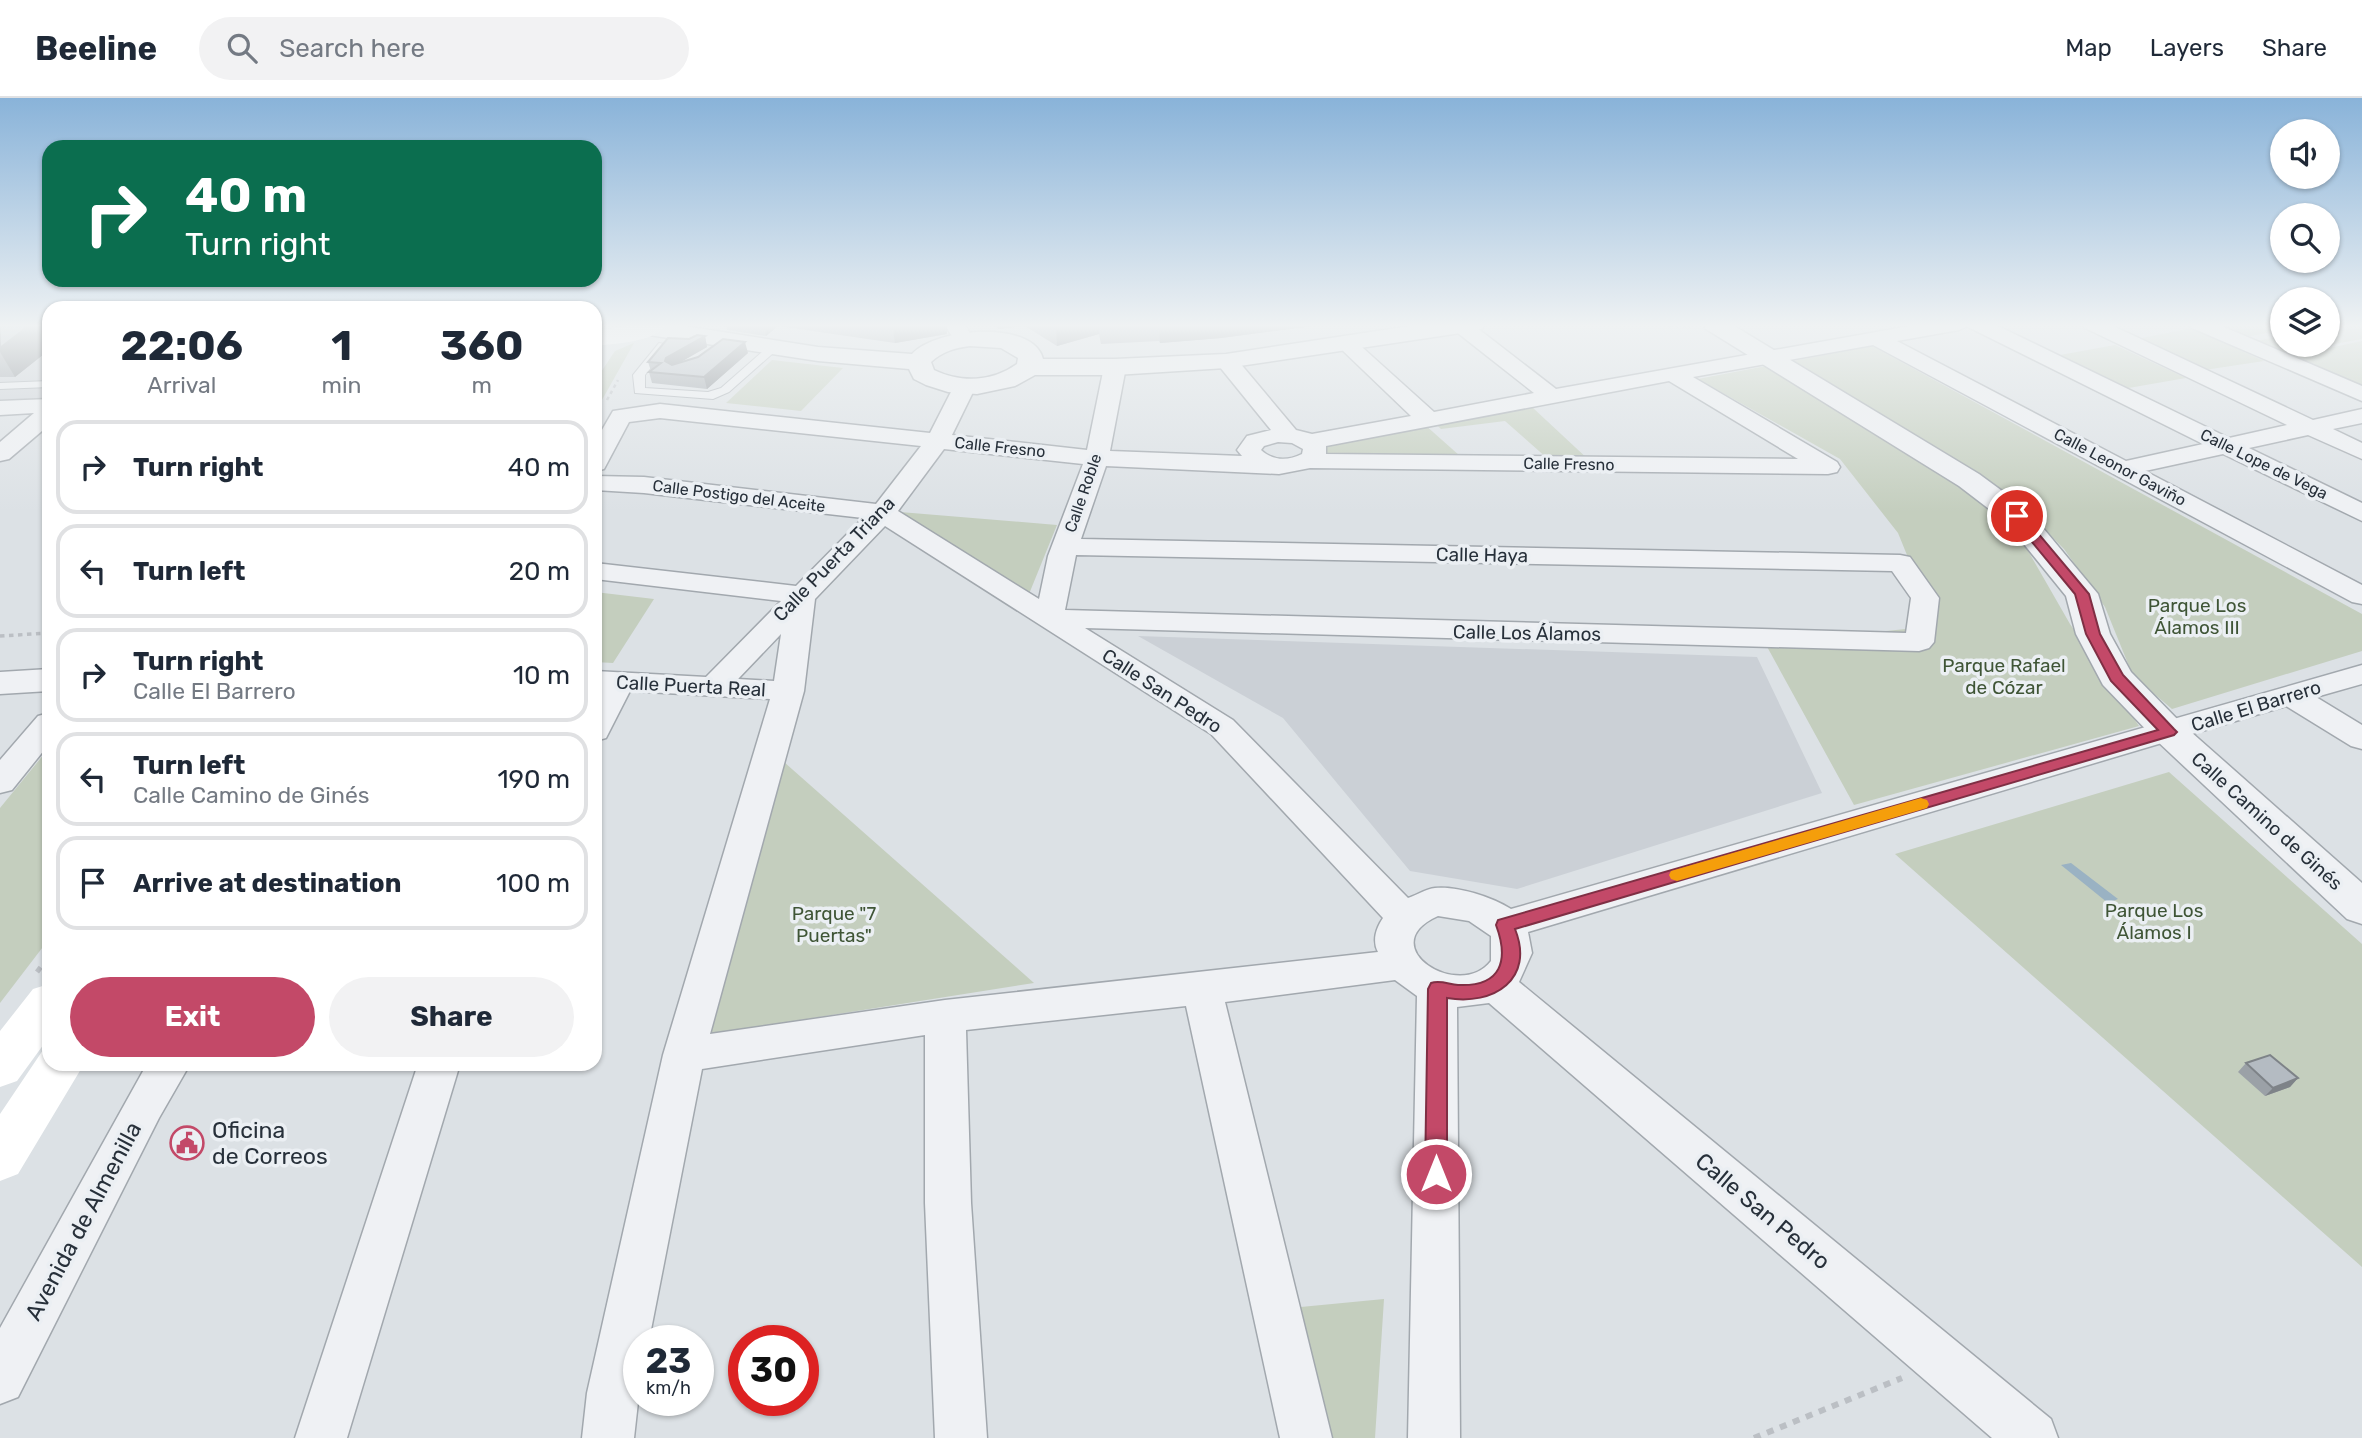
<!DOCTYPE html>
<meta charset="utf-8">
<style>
body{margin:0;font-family:Rubik,sans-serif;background:#f2f2f3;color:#1f2937;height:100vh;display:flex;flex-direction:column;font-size:26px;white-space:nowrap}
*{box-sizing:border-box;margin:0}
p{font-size:23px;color:#747a83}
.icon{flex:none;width:38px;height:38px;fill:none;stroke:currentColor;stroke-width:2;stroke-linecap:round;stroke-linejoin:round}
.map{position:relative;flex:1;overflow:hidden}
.side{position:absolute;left:42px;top:203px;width:560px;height:770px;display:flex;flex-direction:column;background:#fff;border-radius:21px;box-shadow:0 2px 5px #0004}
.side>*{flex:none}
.banner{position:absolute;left:42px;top:42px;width:560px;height:147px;border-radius:21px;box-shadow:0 2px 5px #0004;background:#0b6e4f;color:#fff;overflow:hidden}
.fabs{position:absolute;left:2270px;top:21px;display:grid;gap:14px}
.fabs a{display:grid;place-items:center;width:70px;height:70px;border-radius:50%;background:#fff;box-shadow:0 2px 5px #0004;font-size:35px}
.speed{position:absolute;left:623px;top:1227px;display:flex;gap:14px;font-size:35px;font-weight:700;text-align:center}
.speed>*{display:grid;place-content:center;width:91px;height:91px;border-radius:50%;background:#fff;box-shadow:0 2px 5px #0004;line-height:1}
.speed small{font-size:18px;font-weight:400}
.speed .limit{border:10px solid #d22;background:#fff;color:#111}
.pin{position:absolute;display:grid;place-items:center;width:60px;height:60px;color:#fff;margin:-30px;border:4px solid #fff;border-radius:50%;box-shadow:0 2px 7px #0007}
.me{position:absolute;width:77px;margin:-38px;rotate:0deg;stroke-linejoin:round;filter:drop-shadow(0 0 5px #0008)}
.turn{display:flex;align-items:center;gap:24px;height:147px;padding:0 28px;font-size:32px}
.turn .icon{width:91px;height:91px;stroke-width:2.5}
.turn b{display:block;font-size:49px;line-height:60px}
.eta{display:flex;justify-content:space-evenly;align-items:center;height:119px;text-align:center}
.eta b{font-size:42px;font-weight:700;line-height:49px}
.primary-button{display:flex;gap:14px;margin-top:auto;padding:14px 28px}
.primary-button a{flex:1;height:80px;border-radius:42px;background:#c34968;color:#fff;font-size:28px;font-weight:700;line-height:80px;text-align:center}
.primary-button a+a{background:#f2f2f3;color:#1f2937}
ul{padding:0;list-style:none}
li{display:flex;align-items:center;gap:21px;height:94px;margin:0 14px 10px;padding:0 14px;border:4px solid #e0e1e3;border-radius:21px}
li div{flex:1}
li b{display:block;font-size:26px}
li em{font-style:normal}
header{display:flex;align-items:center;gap:42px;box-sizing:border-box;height:98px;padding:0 35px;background:#fff;border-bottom:2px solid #e0e1e3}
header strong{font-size:33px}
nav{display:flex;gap:38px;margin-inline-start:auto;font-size:24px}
.search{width:490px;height:63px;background:#f2f2f3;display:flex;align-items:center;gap:18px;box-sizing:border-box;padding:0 24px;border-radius:38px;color:#747a83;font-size:26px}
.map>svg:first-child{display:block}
</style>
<header>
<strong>Beeline</strong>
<div class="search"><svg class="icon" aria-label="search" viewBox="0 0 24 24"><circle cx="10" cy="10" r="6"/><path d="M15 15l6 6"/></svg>Search here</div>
<nav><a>Map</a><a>Layers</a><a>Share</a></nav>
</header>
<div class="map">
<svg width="2362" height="1340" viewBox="0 0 2362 1340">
<rect width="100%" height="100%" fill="#dce1e5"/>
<path fill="#cbd0d6" d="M0,226H49V300L0,302Z
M1138,538L1757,559L1822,695L1517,791L1410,773L1283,620Z"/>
<path fill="#c4cebe" d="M2217,226H2282V232L2240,240Z
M2346,226H2362V241L2285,255L2256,243L2282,238V247H2328V230Z
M2192,230L2264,263L2198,273L2132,242Z
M2362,243V290L2287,259Z
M634,245L598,309L595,313V283L615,253Z
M2115,247L2186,280L2117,292L2049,259Z
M1872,248L2362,516V553L2172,611L2133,578L2105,509L2064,451L2015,402L1949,358L1788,264Z
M772,262L843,270L801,313L726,305Z
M1766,268L1939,372L2019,437L2070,526L2139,628L1854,707L1765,545L1936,528L1898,435L1840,361L1698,281Z
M1532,309L1590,363L1548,361L1505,323L1441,331L1434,324Z
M1424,326L1460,358L1326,357L1321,347Z
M900,414L1057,427L1029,496Z
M595,494L654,501L613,565L595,564Z
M49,650V841L0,905V710Z
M784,664L1034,885L705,937Z
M2169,674L2362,846V1169L1895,756Z
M1384,1201L1375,1340H1316L1280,1211Z"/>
<path fill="#9ab2c3" d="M2071,765L2118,801L2108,805L2061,767Z"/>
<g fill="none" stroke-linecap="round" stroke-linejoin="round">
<defs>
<path id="service" d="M659,245L669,247L645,277V290L708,294L721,290L770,247L780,249L729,294L713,301L635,295L633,277Z
M49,283V289L0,291V285Z"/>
<path id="minor" d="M945,226H965L973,242L970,246H956Z
M1452,226H1472L1556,291L1921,226H1994L2229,340L2287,327L2085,230L2082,226H2109L2313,322L2362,311V325L2333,331L2362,345V361L2308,337L2249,350L2362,405V423L2223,356L2145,373L2362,487V506L2352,504L1873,247L1693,279L1837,364L1840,369L1837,374L1828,376L1310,370L1279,376L1106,368L1081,441L1900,457L1910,459L1939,500L1934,544L1929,550L1919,553L1085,530L1233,622L1408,800C1417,797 1426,791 1435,790C1458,788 1492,799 1511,811L2362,567V586L2316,599L2362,627V651L2351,648L2286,608L1528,834L1532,855L1519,884L2051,1321L2058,1340H1992L1489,905L1457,909L1460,1340H1408L1417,898L1395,882L1225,904L1332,1340H1280L1186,908L966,932L971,1105L987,1340H935L925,1105V937L702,971L649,1242H639V1295L634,1340H582L587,1295L663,957L770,601L630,593L606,640L595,643V601L600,592L595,591V573L706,579L781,503L595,481V465L796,488L863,420L644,395L595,392V378L644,379L876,406L921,348L660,320L629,324L604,371L595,373V344L613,313L660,306L930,335L954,288L957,283H973L976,288L952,337L1087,352L1104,269L1107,264H1123L1126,269L1110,353L1242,358L1237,352L1247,338L1271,332L1215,263L1218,258H1234L1296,332L1312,336L1411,318L1339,249L1336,245L1339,241H1353L1434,314L1534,295L1454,232ZM1968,228L1970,230L2203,346L2126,363L1897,243L1959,232ZM1669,283L1798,361L1326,356V348ZM1278,344L1292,345L1303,351L1302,356C1288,363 1273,363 1261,352L1264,348ZM944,351L1083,366L1048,458L1039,501L898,413ZM885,428L1211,636L1383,820C1376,830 1372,843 1378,854L945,902L710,936L804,593L815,501ZM1076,457L1892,473L1911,500L1906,535L1065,512ZM781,536L774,583L738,581ZM1438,818L1469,823L1491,838V863C1460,904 1371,848 1438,818Z
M2189,226H2217L2362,288V303L2192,230Z
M49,301V327L9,361L0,363V344L34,315L0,317V303Z
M49,615V646L12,692L0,695V662L38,618Z
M147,966H190L159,1020L18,1299L0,1306V1230Z
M418,966H460L347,1340H295Z"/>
<path id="tertiary" d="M640,226H672L818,249L912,256C935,230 1033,221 1043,261H1115L1226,256L1423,226H1485L1482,231L1474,233L1226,270L1115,277H1035L1015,288L977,296L948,294L926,287L914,281L909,271L818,263L649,237L641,235L637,230ZM970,248L1001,250L1018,260L1017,266C992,284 961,285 934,272L931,264C943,253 955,250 970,248Z
M1703,226H1731L1979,376L2028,412L2098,496L2110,536L2131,574L2182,626L2362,785V826L2347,821L2156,642L2103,587L2076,536L2066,498L2006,424L1959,388L1706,231Z
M49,571V593L0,596V574Z"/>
</defs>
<use href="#service" stroke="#a2a8ae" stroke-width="2"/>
<use href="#minor" stroke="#a2a8ae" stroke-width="3"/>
<use href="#tertiary" stroke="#a2a8ae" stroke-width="3"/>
<path stroke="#bbbfc4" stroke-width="2.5" stroke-dasharray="3.5 3.5" stroke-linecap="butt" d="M1647,226L1691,230
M607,302L618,282"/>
<path stroke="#bbbfc4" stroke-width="3.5" stroke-dasharray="4.5 4.5" stroke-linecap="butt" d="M0,538L49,535"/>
<path stroke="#bbbfc4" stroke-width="5" stroke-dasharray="6 6" stroke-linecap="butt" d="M37,874L49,858"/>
<path stroke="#bbbfc4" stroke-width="6" stroke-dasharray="7 7" stroke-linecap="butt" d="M1754,1340L1902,1280"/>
<use href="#service" fill="#eff1f4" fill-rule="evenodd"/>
<use href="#minor" fill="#eff1f4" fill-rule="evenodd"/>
<use href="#tertiary" fill="#eff1f4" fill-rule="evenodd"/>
<path fill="#fff" fill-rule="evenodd" d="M635,226H668C654,245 616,245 595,248V234Z
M49,886V939L17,983L0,989V933L33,891Z
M49,950V966H84L18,1076L0,1083V1016L43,952Z"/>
</g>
<path fill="#9ba1a7" d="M0,226H49V252L15,279H0Z
M726,226H946L947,236L895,245L778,228L766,238L727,232Z
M995,226H1314L1313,228L1221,240L1160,245L1159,243L1101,246L1099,236L1057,248L1025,228L998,231Z
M705,238L707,249L678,265L748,255L707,291L652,285L649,274L651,273L648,264Z
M2246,965L2298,980L2290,989L2265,998L2238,974Z"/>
<path fill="#7e8388" d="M31,226H49V252L15,279L0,254V250Z
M764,226H778V228L766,238Z
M892,226H946L947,236L895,245Z
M998,226H1024L1025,228L998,231Z
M1058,226H1099V236L1057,248L1056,227Z
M1159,226H1314L1313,228L1221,240L1160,245Z
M705,238L707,249L669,271L665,263L666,260Z
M745,244L748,255L707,291L704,279Z
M2298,980L2290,989L2265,998L2273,990Z"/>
<path fill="#b4bbc2" stroke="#7e8388" stroke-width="2" d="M0,226H31L0,250Z
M697,237L705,238L666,260L665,263L672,267L698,259L723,241L745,244L704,279L649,274L661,265L648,264L668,240L689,241Z
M2270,957L2298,980L2273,990L2246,965Z"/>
<linearGradient id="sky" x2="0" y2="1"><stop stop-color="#89b3d9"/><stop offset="0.55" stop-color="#eff2f3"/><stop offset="1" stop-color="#eff2f3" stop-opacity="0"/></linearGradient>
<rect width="2362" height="414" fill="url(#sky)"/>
<path fill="#c34968" stroke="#7f2f44" stroke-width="2" d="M2017,415L2022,416L2089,496L2100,536L2123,577L2174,631L2177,634L2174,637L1515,831C1535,881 1494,908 1447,900V1076L1444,1082L1436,1085L1428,1082L1425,1076L1428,891L1431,885C1440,882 1448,886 1458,887C1502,889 1509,862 1496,827L1498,822L2158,632L2111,583L2086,536L2075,496L2013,421L2011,418Z"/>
<path fill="#f59e0b" d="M1921,700L1927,702L1929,706L1927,710L1677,783L1671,781L1669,777L1671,773Z"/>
<defs>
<symbol id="civic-ring" viewBox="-11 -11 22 22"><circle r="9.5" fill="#ebeff3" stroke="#c34968" stroke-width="1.5"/><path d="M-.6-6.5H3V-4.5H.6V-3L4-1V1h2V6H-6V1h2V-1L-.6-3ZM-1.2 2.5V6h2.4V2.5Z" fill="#c34968"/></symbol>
</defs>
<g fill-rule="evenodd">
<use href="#civic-ring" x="168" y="1026" width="38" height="38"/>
</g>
<g text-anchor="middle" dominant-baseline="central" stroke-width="7" stroke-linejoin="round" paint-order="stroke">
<g font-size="16" fill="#27303a" stroke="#ebeff3">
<text transform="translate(1000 349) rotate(6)">Calle Fresno</text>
<text transform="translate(1569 366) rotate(1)">Calle Fresno</text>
<text transform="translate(2264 366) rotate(26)">Calle Lope de Vega</text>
<text transform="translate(2120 369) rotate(28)">Calle Leonor Gaviño</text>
<text transform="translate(1083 395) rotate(-71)">Calle Roble</text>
<text transform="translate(739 398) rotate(7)">Calle Postigo del Aceite</text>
</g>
<g font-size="19" fill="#27303a" stroke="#ebeff3">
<text transform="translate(1482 457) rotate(1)">Calle Haya</text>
<text transform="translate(834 461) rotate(-46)">Calle Puerta Triana</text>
<text transform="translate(1527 535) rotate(1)">Calle Los Álamos</text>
<text transform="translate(691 588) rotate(3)">Calle Puerta Real</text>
<text transform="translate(1162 593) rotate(33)">Calle San Pedro</text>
<text transform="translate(2256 608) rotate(-17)">Calle El Barrero</text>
<text transform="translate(2267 723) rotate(42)">Calle Camino de Ginés</text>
</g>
<g font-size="19" fill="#3f5536" stroke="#ebeff3">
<text x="2197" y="507">Parque Los<tspan x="2197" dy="22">Álamos III</tspan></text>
<text x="2004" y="567">Parque Rafael<tspan x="2004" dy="22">de Cózar</tspan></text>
<text x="2154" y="812">Parque Los<tspan x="2154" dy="22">Álamos I</tspan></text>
<text x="834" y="815">Parque "7<tspan x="834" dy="22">Puertas"</tspan></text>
</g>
<g font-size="23" fill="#27303a" stroke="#ebeff3" text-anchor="start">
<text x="212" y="1032">Oficina<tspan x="212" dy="26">de Correos</tspan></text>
</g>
<g font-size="23" fill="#27303a" stroke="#ebeff3">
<text transform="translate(1763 1113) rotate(40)">Calle San Pedro</text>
<text transform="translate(83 1123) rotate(-62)">Avenida de Almenilla</text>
</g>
</g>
</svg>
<div class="fabs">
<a><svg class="icon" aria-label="sound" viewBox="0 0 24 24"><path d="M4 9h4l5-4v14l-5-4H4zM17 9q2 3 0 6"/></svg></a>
<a><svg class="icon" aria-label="search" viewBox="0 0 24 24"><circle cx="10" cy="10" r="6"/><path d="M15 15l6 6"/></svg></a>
<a><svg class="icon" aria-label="layers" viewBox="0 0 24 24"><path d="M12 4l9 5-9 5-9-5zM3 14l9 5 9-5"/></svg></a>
</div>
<div class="speed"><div>23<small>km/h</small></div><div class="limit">30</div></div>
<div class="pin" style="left:2017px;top:418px;background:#d93025"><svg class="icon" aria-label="arrive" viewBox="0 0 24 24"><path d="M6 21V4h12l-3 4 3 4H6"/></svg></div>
<svg class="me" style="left:1436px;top:1076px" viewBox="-20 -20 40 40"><circle r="17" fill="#c34968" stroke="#fff" stroke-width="3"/><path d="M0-11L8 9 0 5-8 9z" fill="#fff"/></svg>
<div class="banner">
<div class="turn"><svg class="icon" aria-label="right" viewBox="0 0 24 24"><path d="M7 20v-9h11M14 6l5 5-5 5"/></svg><div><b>40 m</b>Turn right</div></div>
</div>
<section class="side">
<div class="eta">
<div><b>22:06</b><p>Arrival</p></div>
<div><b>1</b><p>min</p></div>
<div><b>360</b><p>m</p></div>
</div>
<ul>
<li><svg class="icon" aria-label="right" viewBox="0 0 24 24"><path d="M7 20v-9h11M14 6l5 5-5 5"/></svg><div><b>Turn right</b></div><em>40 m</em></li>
<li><svg class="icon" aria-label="left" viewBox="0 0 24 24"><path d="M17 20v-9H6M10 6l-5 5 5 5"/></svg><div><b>Turn left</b></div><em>20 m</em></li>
<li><svg class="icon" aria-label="right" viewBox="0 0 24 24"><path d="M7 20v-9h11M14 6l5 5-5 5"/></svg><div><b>Turn right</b><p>Calle El Barrero</p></div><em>10 m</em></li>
<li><svg class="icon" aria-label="left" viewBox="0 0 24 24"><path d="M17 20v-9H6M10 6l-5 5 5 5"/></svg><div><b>Turn left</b><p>Calle Camino de Ginés</p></div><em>190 m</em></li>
<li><svg class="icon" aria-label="arrive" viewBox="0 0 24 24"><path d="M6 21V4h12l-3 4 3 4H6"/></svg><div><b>Arrive at destination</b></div><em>100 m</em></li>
</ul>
<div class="primary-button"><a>Exit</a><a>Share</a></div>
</section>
</div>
